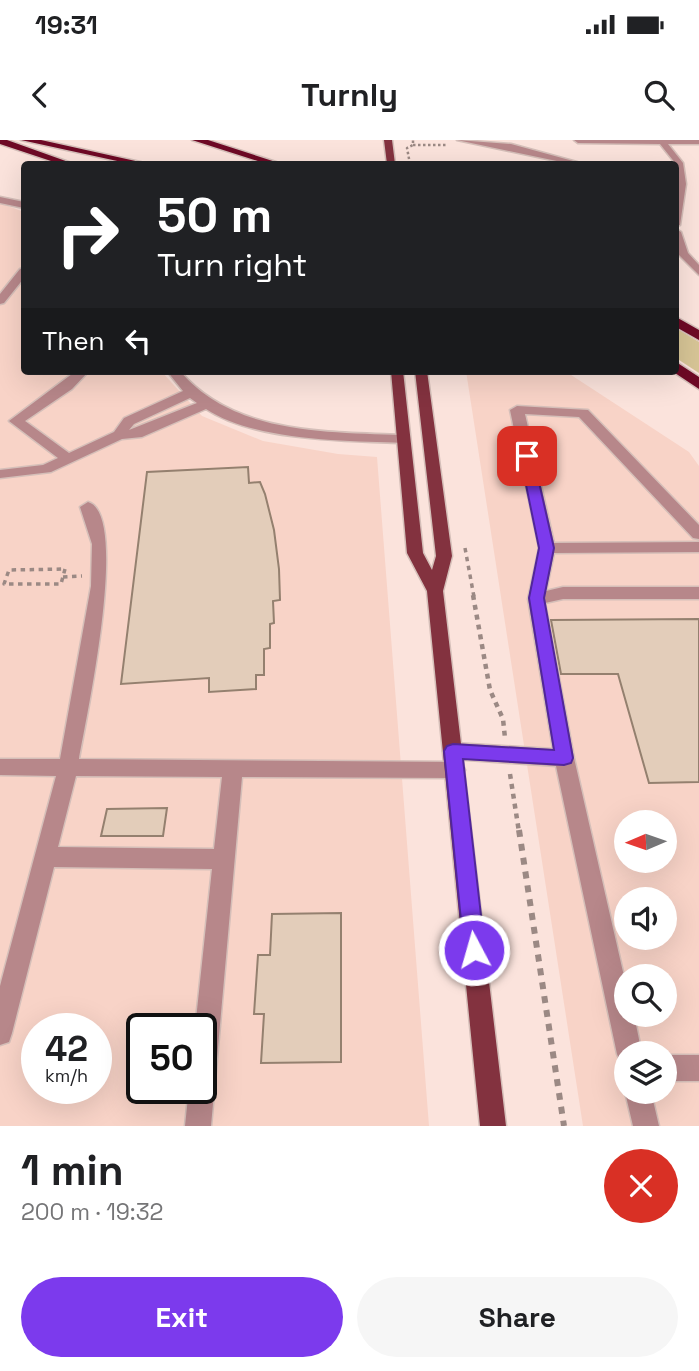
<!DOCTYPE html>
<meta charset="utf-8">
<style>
body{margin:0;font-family:"Space Grotesk",sans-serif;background:#f6f6f6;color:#202124;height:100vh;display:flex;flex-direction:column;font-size:26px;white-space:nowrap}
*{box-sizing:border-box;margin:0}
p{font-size:23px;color:#757577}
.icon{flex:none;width:38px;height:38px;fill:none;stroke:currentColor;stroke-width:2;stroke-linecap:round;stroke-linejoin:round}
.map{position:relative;height:986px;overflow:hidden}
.sheet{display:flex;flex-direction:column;background:#fff;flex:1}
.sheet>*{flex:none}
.hud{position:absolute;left:21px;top:21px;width:658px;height:214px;border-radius:7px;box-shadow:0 7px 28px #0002;background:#202124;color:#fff;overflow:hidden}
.needle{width:46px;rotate:268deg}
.buttons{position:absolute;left:614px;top:670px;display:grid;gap:14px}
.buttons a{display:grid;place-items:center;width:63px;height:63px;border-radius:50%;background:#fff;box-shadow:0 7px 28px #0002;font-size:35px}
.speed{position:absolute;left:21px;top:873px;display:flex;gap:14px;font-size:35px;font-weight:700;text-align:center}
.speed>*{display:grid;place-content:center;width:91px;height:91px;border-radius:50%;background:#fff;box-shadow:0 7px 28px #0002;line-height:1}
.speed small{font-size:18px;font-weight:400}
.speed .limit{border:4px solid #111;border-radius:10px;background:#fff;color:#111}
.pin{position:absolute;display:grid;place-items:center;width:60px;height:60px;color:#fff;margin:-30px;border-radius:14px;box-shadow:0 4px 10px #0006}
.me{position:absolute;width:77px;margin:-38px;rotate:354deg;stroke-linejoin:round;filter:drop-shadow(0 0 5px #0008)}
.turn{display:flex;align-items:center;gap:24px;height:147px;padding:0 21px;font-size:32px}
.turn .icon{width:91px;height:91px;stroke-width:2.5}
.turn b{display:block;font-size:49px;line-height:60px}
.then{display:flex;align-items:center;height:66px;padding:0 21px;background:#0003;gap:14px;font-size:26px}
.round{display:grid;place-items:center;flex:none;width:74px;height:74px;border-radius:37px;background:#f6f6f6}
.overview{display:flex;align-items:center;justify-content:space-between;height:119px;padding:0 21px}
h1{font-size:42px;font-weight:700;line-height:52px}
.action{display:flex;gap:14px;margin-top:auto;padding:14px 21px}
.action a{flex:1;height:80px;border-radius:42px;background:#7c3aed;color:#fff;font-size:28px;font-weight:700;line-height:80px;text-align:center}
.action a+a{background:#f6f6f6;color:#202124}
.status{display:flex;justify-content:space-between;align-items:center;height:49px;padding:0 35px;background:#fff;direction:ltr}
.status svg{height:19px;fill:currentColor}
header{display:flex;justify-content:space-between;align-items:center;height:91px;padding:0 21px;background:#fff;font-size:32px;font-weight:700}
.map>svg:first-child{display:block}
</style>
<div class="status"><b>19:31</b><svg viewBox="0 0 49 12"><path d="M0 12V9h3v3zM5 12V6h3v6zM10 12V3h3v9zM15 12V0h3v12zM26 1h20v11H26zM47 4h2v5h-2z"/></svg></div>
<header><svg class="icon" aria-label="back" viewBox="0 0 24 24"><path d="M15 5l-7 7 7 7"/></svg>Turnly<svg class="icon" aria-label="search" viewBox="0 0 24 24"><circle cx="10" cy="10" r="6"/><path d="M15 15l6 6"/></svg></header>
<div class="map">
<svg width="699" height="986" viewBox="0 0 699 986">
<rect width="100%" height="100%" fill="#fbe3dc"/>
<path fill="#f8d3c7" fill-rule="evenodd" d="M0,63L24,72V231H161L202,276L263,301L338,314L377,317L429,986H0ZM37,889H96V948H37ZM142,889H201V948H142Z
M466,231H565L689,312L699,326V986H583ZM626,682H665V721H626ZM626,760H665V798H626ZM626,836H665V875H626ZM626,914H665V952H626Z"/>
<path fill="#d7c596" d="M676,188L699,202V233L676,218Z"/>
<path fill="#e3cdba" stroke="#94806f" stroke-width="2" d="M248,327L249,343L260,342L265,354L274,390L279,429L280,460L273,461L274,483L270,484V508L264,509V535H256V549L209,552V538L121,544L147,332Z
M699,479V642L649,643L618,534H561L551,480Z
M167,668L163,696H101L107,669Z
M341,773V922L261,923L264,874H254L258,815H270L272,774Z"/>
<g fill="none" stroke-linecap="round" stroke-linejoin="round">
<defs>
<path id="minor" d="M457,0L511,4L584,24H571Z
M574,0H699V4H668L683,23L686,44L680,85L676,86V24L660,4L578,3Z
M0,57L24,62V68L0,63Z
M676,89L681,92L688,113L699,125V135L678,114Z
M24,128V138L4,163L0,164V154L20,129Z
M76,231H89L72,249L25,281L69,313L114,292L124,278L183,251L167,231H180C233,294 325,292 402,295L409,299L402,303C346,301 254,301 206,269L142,297L122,299L51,332L0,338V330L43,325L58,318L9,281ZM190,258L197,263L129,290L134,284Z
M517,266L588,270L699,385V399L693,398L579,277L525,274L554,403L699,402V412L554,413L546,451L563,447H699V459H563L545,463L574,618L626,845V875H634L642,914H626V925L621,923L617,914L556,626L453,619L446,617L443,611L446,605L453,603L553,609L528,459L539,408L510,270Z
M88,362C131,374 85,583 79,619L455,622L462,624L465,630L462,636L455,638L242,637L211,986H185L189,948H201V889H195L212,729L54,727L12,893L9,902L0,905V846L56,636L0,635V619H60L91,446L92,404L80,367ZM76,636L222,637L214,709L58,707Z
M665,915H699V941H665Z
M626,949V952H651L659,986H633L625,952Z"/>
<path id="major" d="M384,0H392L395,24H387Z
M391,231H403L423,413L432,430L436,416L415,231H427L452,416L443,451L506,986H480L427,451L407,413Z"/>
<path id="highway" d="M0,0H7L74,24H60L0,4Z
M21,0H41L149,24H131Z
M192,0H208L282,24H267Z
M676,177L699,190V200L676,187Z
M676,222L699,237V249L672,231H676Z"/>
</defs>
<use href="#minor" stroke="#d5bfb9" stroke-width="3"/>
<use href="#major" stroke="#d5bfb9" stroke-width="3"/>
<use href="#highway" stroke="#d5bfb9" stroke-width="3"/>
<path stroke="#9b8984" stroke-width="2.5" stroke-dasharray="2.5 2.5" stroke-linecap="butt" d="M413,5H447
M410,24L407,8L413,5V0"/>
<path stroke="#9b8984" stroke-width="3.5" stroke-dasharray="4.5 4.5" stroke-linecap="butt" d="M465,408L474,457
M65,429L61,444H4L9,430Z
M63,437L82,436"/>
<path stroke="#9b8984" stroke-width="4.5" stroke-dasharray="5 5" stroke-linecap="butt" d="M473,455L490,550L503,579L505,598
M510,634L519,692"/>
<path stroke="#9b8984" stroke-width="6" stroke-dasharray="7 7" stroke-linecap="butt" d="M519,690L564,986"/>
<use href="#minor" fill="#b7878a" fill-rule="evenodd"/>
<use href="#major" fill="#83323f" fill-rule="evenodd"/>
<use href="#highway" fill="#6e0925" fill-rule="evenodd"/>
</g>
<path fill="#7c3aed" stroke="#51269a" stroke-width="2" d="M527,313L533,316L554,408L544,458L573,618L571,623L564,625L463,619L485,810L482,818L474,821L467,818L464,810L444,611L447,606L453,604L554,610L529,458L539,408L520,316Z"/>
</svg>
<div class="buttons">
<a><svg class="needle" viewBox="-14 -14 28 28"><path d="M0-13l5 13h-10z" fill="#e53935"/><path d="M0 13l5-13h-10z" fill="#757577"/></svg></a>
<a><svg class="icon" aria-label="sound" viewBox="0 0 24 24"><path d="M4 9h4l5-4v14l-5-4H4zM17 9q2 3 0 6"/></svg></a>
<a><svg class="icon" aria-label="search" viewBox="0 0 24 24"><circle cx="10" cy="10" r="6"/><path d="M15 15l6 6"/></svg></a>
<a><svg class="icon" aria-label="layers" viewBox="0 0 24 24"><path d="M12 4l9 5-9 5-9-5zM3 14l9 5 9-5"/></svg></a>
</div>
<div class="speed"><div>42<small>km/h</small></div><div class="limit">50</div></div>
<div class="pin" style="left:527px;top:316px;background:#d93025"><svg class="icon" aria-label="arrive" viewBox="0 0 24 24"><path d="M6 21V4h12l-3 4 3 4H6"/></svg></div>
<svg class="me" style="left:474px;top:810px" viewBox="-20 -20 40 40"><circle r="17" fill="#7c3aed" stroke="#fff" stroke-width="3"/><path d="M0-11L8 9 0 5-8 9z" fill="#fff"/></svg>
<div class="hud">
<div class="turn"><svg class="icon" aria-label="right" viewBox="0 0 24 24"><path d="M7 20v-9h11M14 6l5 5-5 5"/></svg><div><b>50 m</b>Turn right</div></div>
<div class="then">Then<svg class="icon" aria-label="left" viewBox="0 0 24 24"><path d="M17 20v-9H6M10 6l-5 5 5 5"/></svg></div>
</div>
</div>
<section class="sheet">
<div class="overview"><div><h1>1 min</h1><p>200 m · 19:32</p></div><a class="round" style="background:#d93025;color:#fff"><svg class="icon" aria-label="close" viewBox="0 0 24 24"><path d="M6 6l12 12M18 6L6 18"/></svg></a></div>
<div class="action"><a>Exit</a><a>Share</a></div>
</section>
